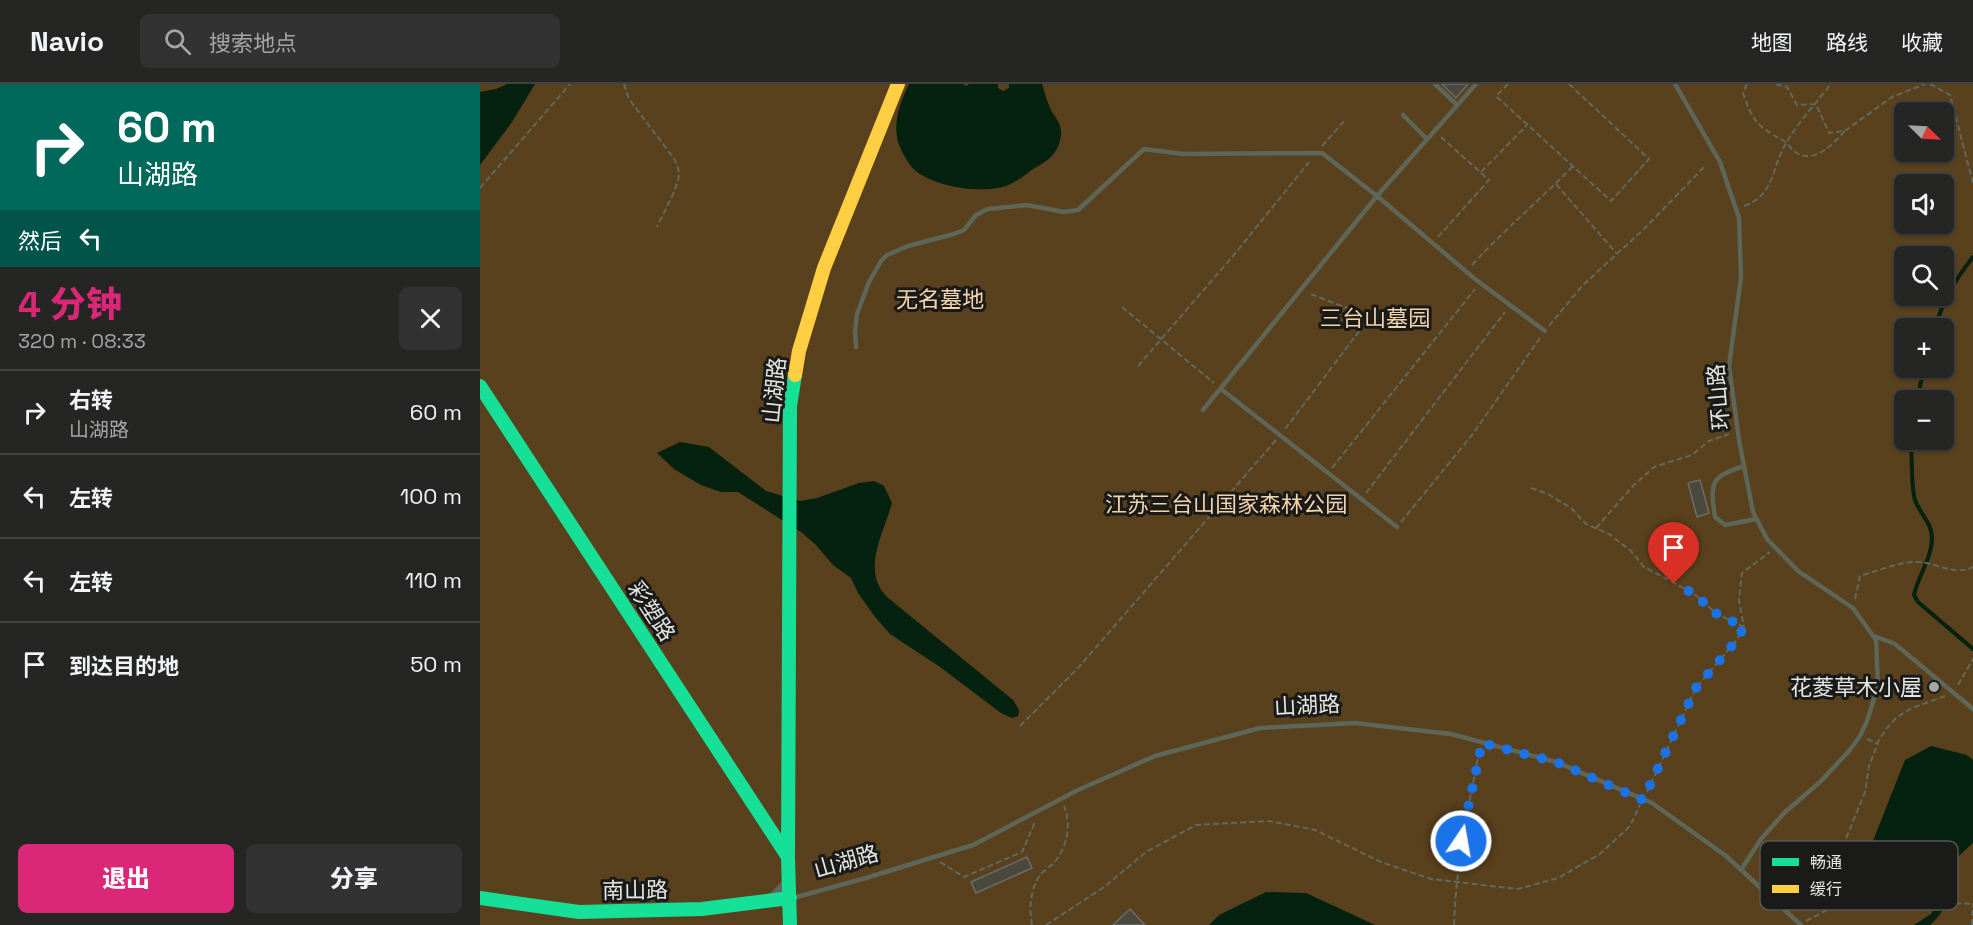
<!DOCTYPE html>
<html lang="zh">
<meta charset="utf-8">
<style>
body{margin:0;font-family:"Space Grotesk","Noto Sans SC",sans-serif;background:#313231;color:#f1f3f6;height:100vh;display:flex;flex-direction:column;font-size:22px;white-space:nowrap}
*{box-sizing:border-box;margin:0}
p{font-size:20px;color:#a3a5a6}
.icon{flex:none;width:33px;height:33px;fill:none;stroke:currentColor;stroke-width:2;stroke-linecap:round;stroke-linejoin:round}
.map{position:relative;flex:1;overflow:hidden}
.panel{display:flex;flex-direction:column;background:#252624;width:480px}
.panel>*{flex:none}
.top-card{background:#00695c;color:#fff;overflow:hidden}
.needle{width:39px;rotate:114deg}
.fabs{position:absolute;left:1414px;top:18px;display:grid;gap:12px}
.fabs a{display:grid;place-items:center;width:60px;height:60px;border-radius:9px;background:#252624;box-shadow:0 2px 4px #0004,0 0 0 2px #424341;font-size:30px}
.pin{position:absolute;display:grid;place-items:center;width:51px;height:51px;color:#fff;margin:-62px -26px;border-radius:50% 50% 50% 0;rotate:-45deg;box-shadow:0 0 6px #0007}
.pin .icon{rotate:45deg}
.me{position:absolute;width:66px;margin:-33px;rotate:12deg;stroke-linejoin:round;filter:drop-shadow(0 0 4px #0008)}
.turn{display:flex;align-items:center;gap:21px;height:126px;padding:0 18px;font-size:27px}
.turn .icon{width:78px;height:78px;stroke-width:2.5}
.turn b{display:block;font-size:42px;line-height:51px}
.then{display:flex;align-items:center;height:57px;padding:0 18px;background:#0003;gap:12px;font-size:22px}
.round{display:grid;place-items:center;flex:none;width:63px;height:63px;border-radius:9px;background:#313231}
.headline{display:flex;align-items:center;justify-content:space-between;height:102px;padding:0 18px}
h1{font-size:36px;font-weight:800;line-height:45px;color:#db2777}
.action{display:flex;gap:12px;margin-top:auto;padding:12px 18px}
.action a{flex:1;height:69px;border-radius:9px;background:#db2777;color:#fff;font-size:24px;font-weight:800;line-height:69px;text-align:center}
.action a+a{background:#313231;color:#f1f3f6}
ul{padding:0;list-style:none}
li{display:flex;align-items:center;gap:18px;height:84px;padding:0 18px;border-top:2px solid #424341}
li div{flex:1}
li b{display:block;font-size:22px}
li em{font-style:normal}
header{display:flex;align-items:center;gap:36px;box-sizing:border-box;height:84px;padding:0 30px;background:#252624;border-bottom:2px solid #424341}
header strong{font-size:28px}
nav{display:flex;gap:33px;margin-inline-start:auto;font-size:21px}
.search{width:420px;height:54px;background:#313231;display:flex;align-items:center;gap:15px;box-sizing:border-box;padding:0 21px;border-radius:9px;color:#a3a5a6;font-size:22px}
main{display:flex;flex:1;min-height:0}
.map>svg:first-child{display:block}
</style>
<header>
<strong>Navio</strong>
<div class="search"><svg class="icon" aria-label="search" viewBox="0 0 24 24"><circle cx="10" cy="10" r="6"/><path d="M15 15l6 6"/></svg>搜索地点</div>
<nav><a>地图</a><a>路线</a><a>收藏</a></nav>
</header>
<main>
<section class="panel">
<div class="top-card">
<div class="turn"><svg class="icon" aria-label="right" viewBox="0 0 24 24"><path d="M7 20v-9h11M14 6l5 5-5 5"/></svg><div><b>60 m</b>山湖路</div></div>
<div class="then">然后<svg class="icon" aria-label="left" viewBox="0 0 24 24"><path d="M17 20v-9H6M10 6l-5 5 5 5"/></svg></div>
</div>
<div class="headline"><div><h1>4 分钟</h1><p>320 m · 08:33</p></div><a class="round"><svg class="icon" aria-label="close" viewBox="0 0 24 24"><path d="M6 6l12 12M18 6L6 18"/></svg></a></div>
<ul>
<li><svg class="icon" aria-label="right" viewBox="0 0 24 24"><path d="M7 20v-9h11M14 6l5 5-5 5"/></svg><div><b>右转</b><p>山湖路</p></div><em>60 m</em></li>
<li><svg class="icon" aria-label="left" viewBox="0 0 24 24"><path d="M17 20v-9H6M10 6l-5 5 5 5"/></svg><div><b>左转</b></div><em>100 m</em></li>
<li><svg class="icon" aria-label="left" viewBox="0 0 24 24"><path d="M17 20v-9H6M10 6l-5 5 5 5"/></svg><div><b>左转</b></div><em>110 m</em></li>
<li><svg class="icon" aria-label="arrive" viewBox="0 0 24 24"><path d="M6 21V4h12l-3 4 3 4H6"/></svg><div><b>到达目的地</b></div><em>50 m</em></li>
</ul>
<div class="action"><a>退出</a><a>分享</a></div>
</section>
<div class="map">
<svg width="1493" height="841" viewBox="0 0 1493 841">
<rect width="100%" height="100%" fill="#313230"/>
<path fill="#5a411d" fill-rule="evenodd" d="M0,0H1493V841H0ZM1425,28H1464V68H1425ZM1425,100H1464V140H1425ZM1425,172H1464V212H1425ZM1425,244H1464V284H1425ZM1425,316H1464V356H1425Z"/>
<path fill="#052110" d="M27,0H55L32,38L0,81V8L16,5Z
M429,0H483L486,2L489,0H518V4L523,7L529,4V0H562C565,9 567,18 571,26C576,35 582,40 581,51C579,69 568,77 553,85C545,91 535,99 526,102C502,110 457,103 437,88C429,82 418,63 417,53C414,34 421,17 429,0Z
M200,358L229,363L286,407L320,417L337,414L379,399L394,397L404,402L412,419C403,451 381,486 407,513L533,616L539,626L538,632L532,634L521,629L460,583L410,550L395,533L378,509L371,494L353,481L336,461L321,448L258,408H241L221,401L194,385L177,369Z
M1451,662L1487,671L1493,676V759L1469,781C1473,805 1469,824 1450,841H1434L1451,830L1462,811L1435,802L1399,810L1386,809L1385,777L1425,676Z
M786,808L826,809L895,841H729L739,831Z"/>
<g fill="none" stroke-linecap="round" stroke-linejoin="round">
<path stroke="#052110" stroke-width="4" d="M1455,244C1462,219 1476,194 1493,173
M1437,316L1444,284
M1431,356C1432,370 1431,404 1435,416C1440,430 1452,439 1452,454C1452,474 1438,492 1434,511L1438,518L1493,565"/>
</g>
<path fill="#4b483e" stroke="#6b6c6a" stroke-width="1.5" d="M962,0H988L976,14Z
M1220,396L1229,429L1217,433L1208,399Z
M547,773L552,784L496,809L491,798Z
M650,825L665,841H633Z"/>
<g fill="none" stroke-linecap="round" stroke-linejoin="round">
<path stroke="#61685d" stroke-width="2" stroke-dasharray="6 3" stroke-linecap="butt" d="M144,0L149,15L195,76C196,80 199,85 199,89C199,103 183,129 177,143
M1028,0L1016,12L1131,117L1169,75L1089,0
M1267,0L1263,9C1273,38 1277,42 1304,57C1308,60 1310,64 1314,67C1333,82 1353,60 1365,47
M1296,0L1307,3L1317,21L1336,20L1349,49L1365,47L1412,13L1445,0
M1450,0L1470,11L1493,99
M842,62L866,35
M1001,88L1047,41
M1076,100L1137,170
M0,104L90,0
M1264,122C1294,111 1291,87 1304,63C1314,43 1337,18 1351,0
M958,153L1009,96L961,53
M992,181C1024,146 1060,116 1093,82
M642,223L734,299
M1069,242L1102,202L1164,145L1224,83
M658,282L753,172L829,78
M805,345L890,233L828,209
M852,384L995,205
M1051,404L1068,410L1091,424L1106,440L1129,450L1151,467L1164,483L1213,509L1237,530L1264,543
M886,409L1025,228
M921,438L992,351L1060,254
M1116,444L1153,402L1174,383L1212,371L1229,357L1249,350
M1375,515L1380,492C1397,487 1417,479 1434,478C1456,477 1473,493 1493,483
M1478,601L1493,575
M1465,612L1432,624L1417,633L1407,644L1399,656L1389,682L1385,708L1367,752L1357,789L1362,808L1376,817L1396,819L1436,809L1472,819L1493,820
M540,642L598,584L796,356
M1387,655L1398,660
M1167,708L1216,604L1256,557L1264,543L1259,516L1262,489L1290,468
M460,778L484,793L542,768L555,738
M1326,837L1351,824L1367,812
M552,841C549,824 550,806 560,791C565,785 573,781 577,775C588,759 591,739 584,722
M566,841L624,803L666,768L716,741L789,737L835,746L901,778L951,795L1038,805L1078,794L1120,770L1150,742L1160,721
M974,841C976,779 988,725 1000,664
M1492,841L1493,819"/>
<path stroke="#5e6658" stroke-width="4.5" d="M955,0L977,21
M1195,0L1240,78L1259,134L1261,193L1249,282L1259,356L1273,428L1287,455L1318,487L1373,524L1396,556L1398,602L1387,637L1380,652L1369,667L1340,698L1305,728L1281,755L1261,786
M923,31L947,55
M376,263L375,248L377,230L389,198L401,177L407,171L428,162L474,150L484,146L496,131L508,125L547,121L584,128L598,126L664,65L703,70L842,69L897,112L995,195L1065,247
M741,305L917,443
M723,326L897,112L996,0
M1264,382C1230,393 1230,399 1235,433L1245,441L1276,435
M1394,552L1415,560L1493,625
M313,814L386,794L493,761L598,706L675,672L780,644L875,639L971,650L1076,678L1172,719L1246,772L1321,841"/>
<path stroke="#5e6658" stroke-width="9" d="M289,817L309,796"/>
<path stroke="#16e098" stroke-width="14" d="M0,302L308,773
M0,814L99,828L222,825L310,814
M310,841L308,774L310,322L315,291"/>
<path stroke="#ffcf43" stroke-width="14" d="M315,291L319,267L344,184L418,0"/>
</g>
<g fill="none" stroke-linecap="round" stroke-linejoin="round">
<path stroke="#1a73e8" stroke-width="10" stroke-dasharray="0 18" d="M981,757L1002,659L1076,678L1163,716L1216,604L1256,557L1264,543L1237,530L1213,509L1194,500"/>
</g>
<circle fill="#a5a6a4" stroke="#1a1a19" stroke-width="2" cx="1454" cy="603" r="6"/>
<g text-anchor="middle" dominant-baseline="central" stroke-width="6" stroke-linejoin="round" paint-order="stroke">
<g font-size="22" fill="#f3d3ab" stroke="#1a1a19">
<text x="460" y="215">无名墓地</text>
<text x="895" y="234">三台山墓园</text>
<text x="746" y="420">江苏三台山国家森林公园</text>
</g>
<g font-size="22" fill="#e4e5e3" stroke="#1a1a19">
<text transform="translate(294 306) rotate(-84)">山湖路</text>
<text transform="translate(1238 313) rotate(-95)">环山路</text>
<text transform="translate(172 527) rotate(57)">彩塑路</text>
<text transform="translate(827 621) rotate(-3)">山湖路</text>
<text transform="translate(366 777) rotate(-16)">山湖路</text>
<text transform="translate(155 806) rotate(-1)">南山路</text>
</g>
<g font-size="22" fill="#e4e5e3" stroke="#1a1a19" text-anchor="end">
<text x="1442" y="603">花菱草木小屋</text>
</g>
</g>
<rect x="1280" y="757" width="198" height="69" rx="9" fill="#1a1a19" stroke="#575756" stroke-width="1.5"/>
<rect x="1292" y="774" width="27" height="8" fill="#16e098"/>
<rect x="1292" y="801" width="27" height="8" fill="#ffcf43"/>
<g font-size="16" fill="#e4e5e3">
<text x="1330" y="784">畅通</text>
<text x="1330" y="811">缓行</text>
</g>
</svg>
<div class="fabs">
<a><svg class="needle" viewBox="-14 -14 28 28"><path d="M0-13l5 13h-10z" fill="#e53935"/><path d="M0 13l5-13h-10z" fill="#a3a5a6"/></svg></a>
<a><svg class="icon" aria-label="sound" viewBox="0 0 24 24"><path d="M4 9h4l5-4v14l-5-4H4zM17 9q2 3 0 6"/></svg></a>
<a><svg class="icon" aria-label="search" viewBox="0 0 24 24"><circle cx="10" cy="10" r="6"/><path d="M15 15l6 6"/></svg></a>
<a>+</a>
<a>−</a>
</div>
<div class="pin" style="left:1194px;top:500px;background:#d93025"><svg class="icon" aria-label="arrive" viewBox="0 0 24 24"><path d="M6 21V4h12l-3 4 3 4H6"/></svg></div>
<svg class="me" style="left:981px;top:757px" viewBox="-20 -20 40 40"><circle r="17" fill="#1a73e8" stroke="#fff" stroke-width="3"/><path d="M0-11L8 9 0 5-8 9z" fill="#fff"/></svg>
</div>
</main>
